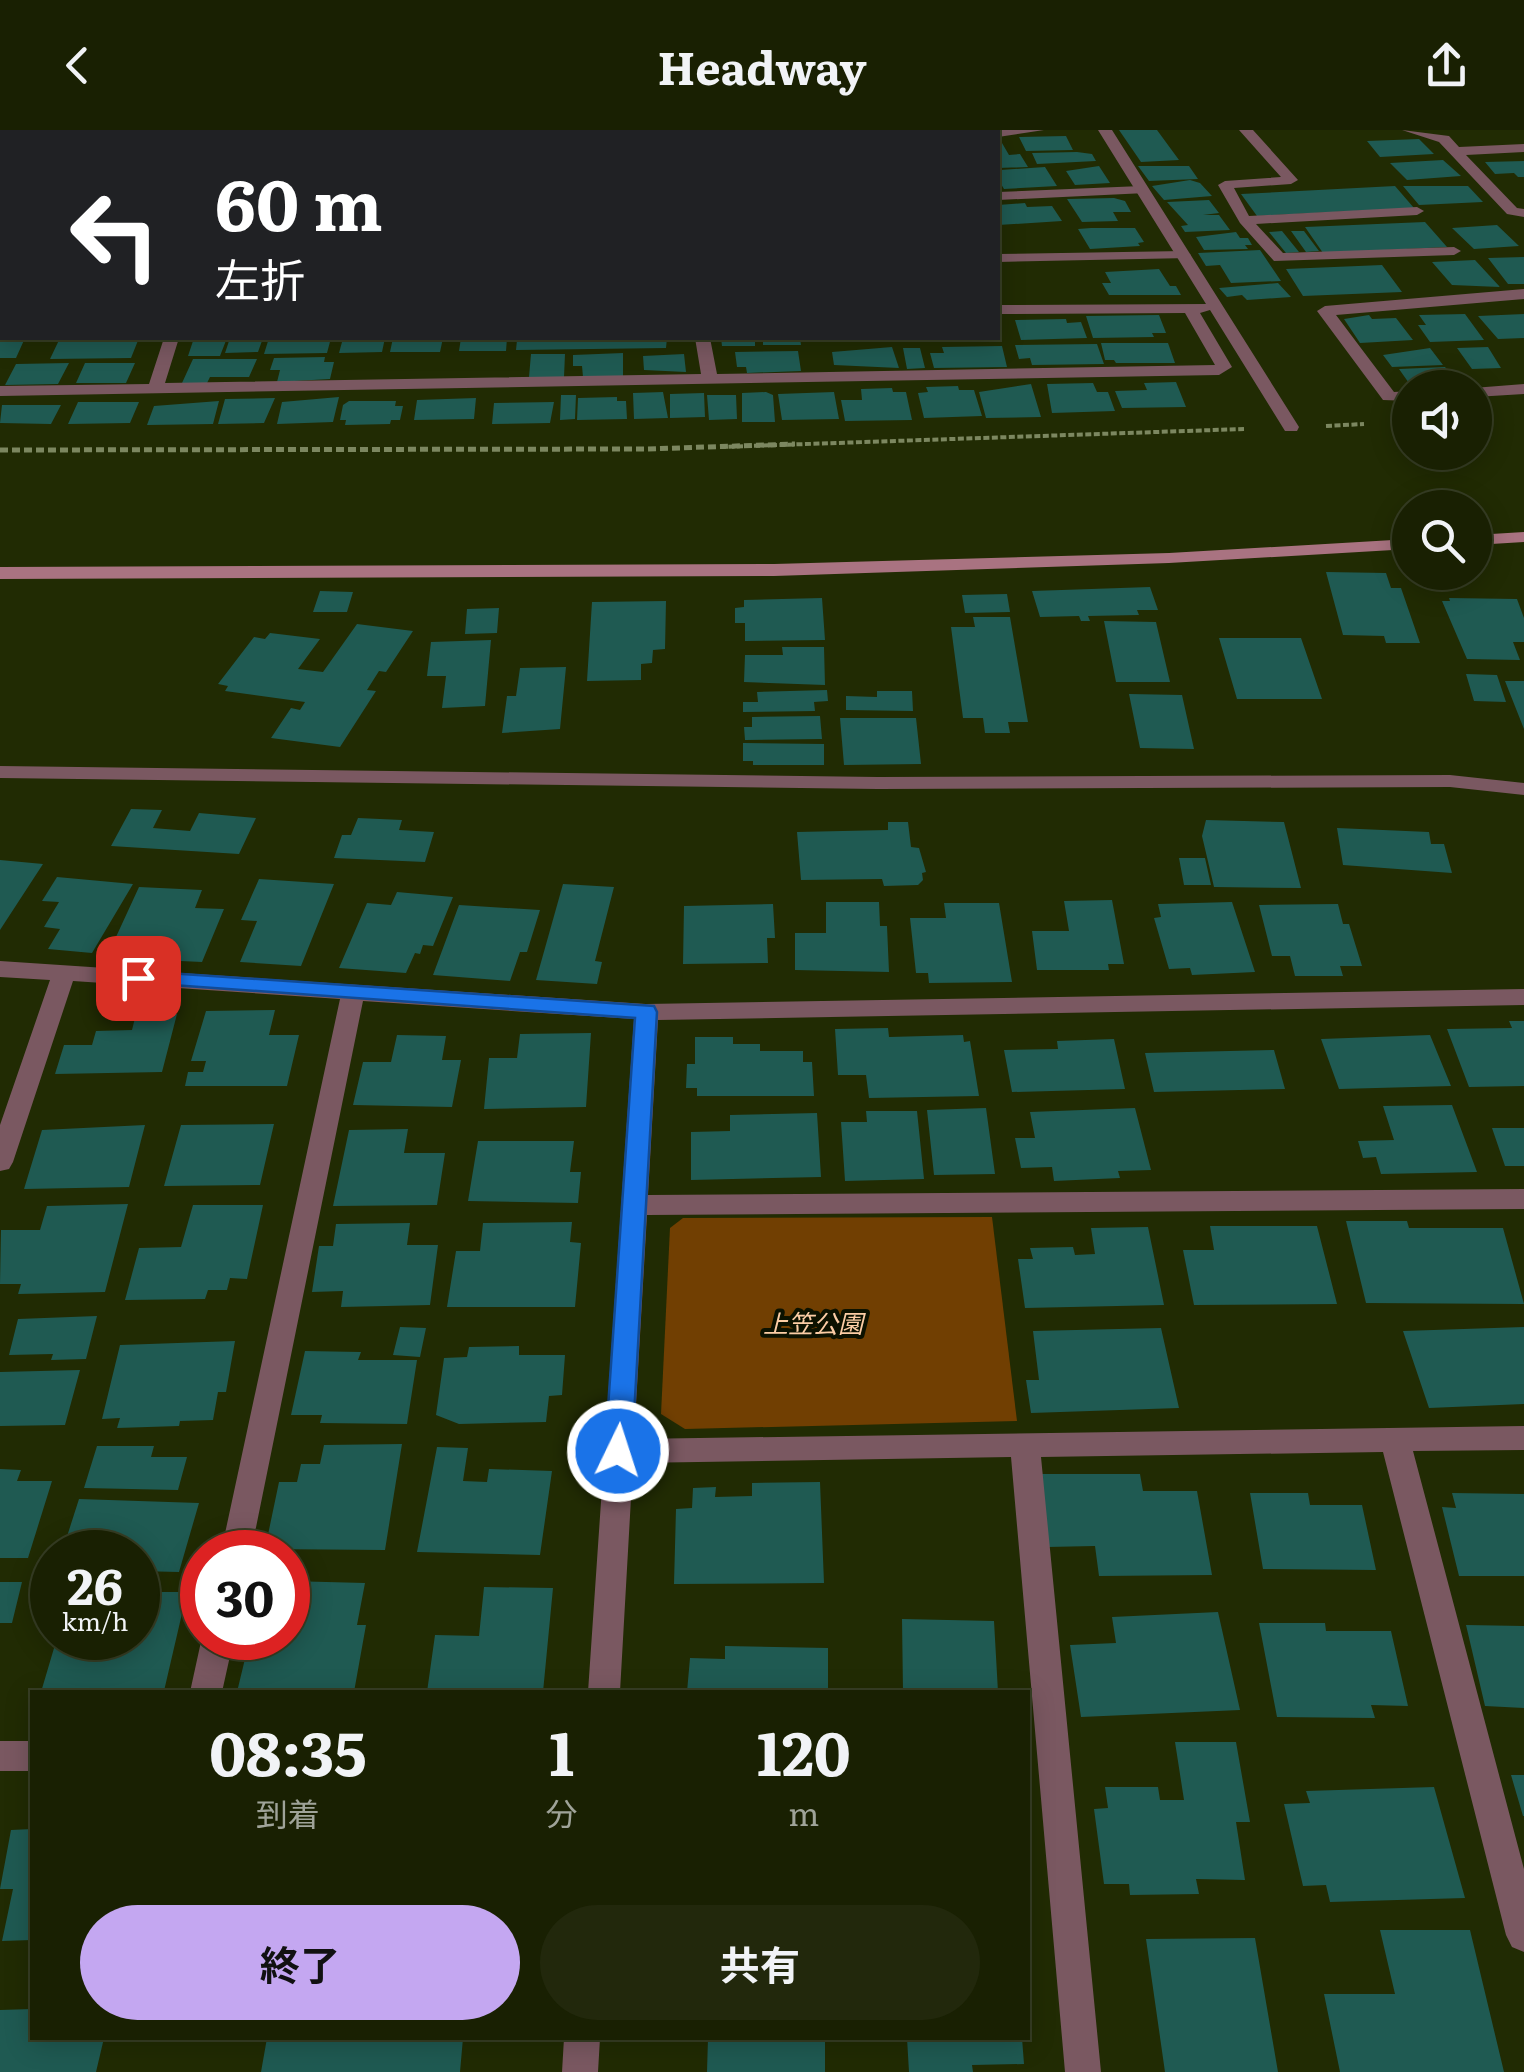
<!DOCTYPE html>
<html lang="ja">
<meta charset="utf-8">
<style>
body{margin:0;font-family:Literata,"Noto Sans JP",serif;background:#22280c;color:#f1f3f6;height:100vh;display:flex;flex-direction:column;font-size:38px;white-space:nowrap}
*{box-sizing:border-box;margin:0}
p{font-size:32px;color:#9fa399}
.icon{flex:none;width:55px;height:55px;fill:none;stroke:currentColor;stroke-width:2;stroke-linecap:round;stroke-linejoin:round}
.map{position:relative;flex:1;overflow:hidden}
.side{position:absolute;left:30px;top:1560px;width:1000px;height:350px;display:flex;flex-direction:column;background:#192002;border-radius:0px;box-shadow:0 5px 25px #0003,0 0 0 2px #373e24}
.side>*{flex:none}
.banner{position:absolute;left:0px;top:0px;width:1000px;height:210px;box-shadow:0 5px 25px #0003,0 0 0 2px #373e24;background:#202124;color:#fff;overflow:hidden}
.controls{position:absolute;left:1392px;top:240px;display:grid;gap:20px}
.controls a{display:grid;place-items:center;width:100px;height:100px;border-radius:50%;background:#192002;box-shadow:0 5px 25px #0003,0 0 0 2px #373e24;font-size:50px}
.speed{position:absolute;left:30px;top:1400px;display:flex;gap:20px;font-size:50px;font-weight:700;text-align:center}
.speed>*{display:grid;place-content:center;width:130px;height:130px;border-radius:50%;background:#192002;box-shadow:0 5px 25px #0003,0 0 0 2px #373e24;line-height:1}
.speed small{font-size:25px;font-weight:400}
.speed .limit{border:15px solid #d22;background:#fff;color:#111}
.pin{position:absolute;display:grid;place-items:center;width:85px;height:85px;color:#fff;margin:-42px;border-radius:20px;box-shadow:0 5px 15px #0006}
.me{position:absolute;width:110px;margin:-55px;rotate:4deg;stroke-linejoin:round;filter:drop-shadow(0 0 8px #0008)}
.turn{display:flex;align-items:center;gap:35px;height:210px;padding:0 50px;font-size:45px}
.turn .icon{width:130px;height:130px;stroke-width:2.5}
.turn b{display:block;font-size:70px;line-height:85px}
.eta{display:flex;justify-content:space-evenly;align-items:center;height:170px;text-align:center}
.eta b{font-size:60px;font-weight:700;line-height:70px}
.action{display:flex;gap:20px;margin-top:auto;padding:20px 50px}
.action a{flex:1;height:115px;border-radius:60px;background:#c4a7f1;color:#111;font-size:40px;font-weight:700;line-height:115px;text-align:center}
.action a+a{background:#22280c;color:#f1f3f6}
header{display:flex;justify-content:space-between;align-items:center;height:130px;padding:0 50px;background:#192002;font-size:45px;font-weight:700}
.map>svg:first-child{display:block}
</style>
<header><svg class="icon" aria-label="back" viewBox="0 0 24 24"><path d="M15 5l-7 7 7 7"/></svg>Headway<svg class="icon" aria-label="share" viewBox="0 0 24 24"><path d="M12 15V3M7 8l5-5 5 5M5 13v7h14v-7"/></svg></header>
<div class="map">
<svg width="1524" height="1942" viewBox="0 0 1524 1942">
<rect width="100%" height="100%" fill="#212b03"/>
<path fill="#713f02" d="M992,1087L1017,1291L685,1299L661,1284L670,1098L683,1088Z"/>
<path fill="#1f5a52" d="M1119,0H1157L1179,30L1141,32Z
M1066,6L1073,20L1026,21L1019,7Z
M1419,9L1434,24L1380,27L1367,11Z
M1002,13L1009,25L1020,24L1028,37L998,38V14Z
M1077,22L1092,24L1096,31L1037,34L1032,23Z
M1443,30L1461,46L1407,50L1390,33Z
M1524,31V47H1518L1514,43L1495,44L1485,32Z
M1099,36L1110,53L1075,55L1066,41Z
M1138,36H1189L1198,49L1149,51Z
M1045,37L1057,56L1004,59L998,49L1000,40Z
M1190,50L1200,53L1212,66L1164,70L1152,56Z
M1395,56L1414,78L1257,86L1241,64Z
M1403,56H1468L1483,72L1419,75Z
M1114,68L1125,71L1131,82H1113L1118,91L1082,92L1067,69Z
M1209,70L1219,83L1203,85H1219L1230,100L1185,102L1181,96L1188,95L1167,72Z
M1025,73L1027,77L1052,76L1062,91L998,95V75Z
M1425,92L1447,117L1323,123L1305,97Z
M1497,95L1519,116L1474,119L1452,98Z
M1091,98H1135L1144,112L1138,113L1140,116L1090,119L1078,99Z
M1282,101L1299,122L1286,123L1269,102Z
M1291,101H1304L1319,121L1306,122Z
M1236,102L1240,108H1248L1252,115H1245L1248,119L1204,120L1196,107Z
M1260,120L1281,151L1231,153L1220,135L1206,136L1198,123Z
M1524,127V154H1508L1488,128Z
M1475,130L1500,157L1452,155L1432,132Z
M1382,135L1402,162L1303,166L1286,139Z
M1159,139L1170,156H1176L1181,165H1109L1102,153H1111L1105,142Z
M1278,153L1291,167L1247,170L1242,165L1227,167L1219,158Z
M1465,184L1484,210L1430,212L1418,195H1426L1419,185Z
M1524,184V208L1498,209L1478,186Z
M1159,185L1166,203H1152L1154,207L1093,208L1086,186Z
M1369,185L1372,189L1396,188L1413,210L1360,213L1344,189Z
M1066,189L1067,193L1081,192L1087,208L1021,210L1015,190Z
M0,208H25L16,228H0Z
M60,208H139L131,228L50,229Z
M194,208H227L220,226H188Z
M230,208H263L258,222L225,223Z
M269,208H331L327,223L264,224Z
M385,208L382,222L339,223L342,212L352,209Z
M393,208H443L440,222H390Z
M461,208H507L506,221H459Z
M531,208H667L666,218L516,220L517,210Z
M721,208H755V216H722Z
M763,208H800L801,215H763Z
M1101,213H1168L1175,233H1116L1114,230H1105Z
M1097,214L1104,234L1032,235L1030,228L1019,229L1015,215Z
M1002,216L1007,237L934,238L930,223H944L942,217Z
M892,217L899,238L834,235L832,222Z
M1488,217L1501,238L1472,239L1457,218Z
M903,218H920L925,238L907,239Z
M1430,218L1443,235L1392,237L1383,225Z
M798,221L801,241L747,243L746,237H737L735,222Z
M623,223V246L583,247L582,236H573V225Z
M531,224H565L564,247H529Z
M684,224L686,242L644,240L643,226Z
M325,227L324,232H334L330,249L277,252L280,240H270L274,228Z
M193,229H257L249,247H210L207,253H182Z
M69,233L58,254L5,255L16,234Z
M85,233H135L126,253H76Z
M1445,237L1458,253L1411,256L1399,239Z
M1176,252L1186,277L1122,278L1115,261L1147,260L1144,253Z
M1093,253L1097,262H1108L1115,281L1052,283L1047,254Z
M1031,254L1041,287L986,288L979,262Z
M958,256L959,260H974L982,286L924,288L918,263L928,262L926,257Z
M892,258L893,262H906L912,290L845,291L841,270H862L861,259Z
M663,262L668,288L634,289L633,263Z
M766,262L773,265L775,292H742V263Z
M834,262L839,289L782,290L778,264Z
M704,263L705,287L670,288V264Z
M561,265H576L575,289L560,290Z
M707,265H736L737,289L709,290Z
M339,267L333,292L277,294L282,272Z
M617,267V271H626L627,289L577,290L578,268Z
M275,268L264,293L218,294L225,269Z
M476,268L474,289L414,290L417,270Z
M219,271L213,294L147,295L154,276Z
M349,271H396L395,276H403L400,290H391L390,294L345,295L346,290H340L343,275Z
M78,272H139L130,293L68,294Z
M554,272L550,293L492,294L494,273Z
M2,275H61L51,294L0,293Z
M1326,442L1386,443L1391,458H1401L1420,513H1386L1384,506L1343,505Z
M1150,457L1158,480H1137L1139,485L1088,486L1090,491H1081L1079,486L1040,487L1032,461Z
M320,461L353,462L347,482H313Z
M1007,464L1010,482L965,483L962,465Z
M822,468L825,510L745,511V493H735V478L744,477V470Z
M1449,468L1517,469L1524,488V512H1513L1520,530L1467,529L1442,471H1450Z
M666,471L665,519L653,520L652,533L641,534V550L587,551L592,472Z
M499,478L497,503L465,504L467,479Z
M973,487H1010L1028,592H1008L1010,603H985L983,588H963L951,497H975Z
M1104,491L1156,492L1170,552H1116Z
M357,494L413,501L386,542L379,541L367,560L376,561L340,617L271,608L291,578L300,580L305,572L225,561L228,556L218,554L254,507L265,509L270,503L320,509L298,539L323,542Z
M1219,508H1301L1322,569H1237Z
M491,510L485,576L442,578L446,546H427L431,512Z
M782,517H824L825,555L744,552L745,525H783Z
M566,537L560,599L502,603L507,566H516L520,538Z
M1466,544L1497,545L1506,572L1474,571Z
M1505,551H1524V599Z
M827,560L828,571L814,572L815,581L743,582V572H758L757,562Z
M877,561H912L913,581L846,580V566L877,567Z
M1129,564L1182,565L1194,619L1140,618Z
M820,586L822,609L745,610L744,597H752V587Z
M840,588H916L921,634L844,635Z
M743,613L824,614V635H753V631H743Z
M131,679L162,680L153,698L190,701L199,683L256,688L239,724L111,716Z
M358,688L402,690L399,700L434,702L425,732L334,728L342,705H351Z
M1206,690L1284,692L1301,758L1214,757L1202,706Z
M888,692H908L911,717L919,718L926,742L922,743L923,750L918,755L884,756L882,749L801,750L797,702L888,700Z
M1337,698L1429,702L1431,714H1444L1452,743L1343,735Z
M1179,728H1205L1211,755H1184Z
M0,730L43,734L0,800Z
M57,747L133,754L92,823L48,819L60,799L44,797L59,772L42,771Z
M259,749L334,754L301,836L240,832L257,791L241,790Z
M563,754L614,757L595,831L602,832L597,854L536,850Z
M139,757L202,760L195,778L224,779L202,832L159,830L162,823L110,820Z
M397,762L453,767L433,816L423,815L420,824L415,823L406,843L339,838L367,773L391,775Z
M1112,770L1124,834H1108L1109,840H1037L1032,801H1069L1064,771Z
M826,772H879L880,796H887L889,842L795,840V803H826Z
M1232,772L1255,842L1192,845L1190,838L1169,839L1154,788L1161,787L1158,774Z
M944,773H999L1012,852L929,853L928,843H916L910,788H946Z
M773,774L775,808H767L768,833L683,834L684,776Z
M1338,774L1343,794H1349L1362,836H1340L1343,846H1295L1290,826H1272L1259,775Z
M459,775L540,780L527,822H520L510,851L433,845Z
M275,880L269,905H299L287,956H185L188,942H203L206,931H191L206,881Z
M136,884H177L162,942L55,944L64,915H92L96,901L132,900Z
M1509,891H1524V956L1469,957L1447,899L1512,898Z
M888,898L889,907L963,905L964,912L970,911L979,966L869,968L866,945H838L835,899Z
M591,903L586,977L484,979L489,928H517L520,904Z
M397,905L446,906L442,930H461L452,977L353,975L363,932H391Z
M1430,905L1451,956L1339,959L1321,909Z
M695,907H733V914H760V921H803V932H812L814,966H697V958H686L687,934H695Z
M1114,909L1125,959L1012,962L1004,920L1058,919L1057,911Z
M1274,920L1285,959L1154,962L1145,923Z
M1452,975L1477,1042L1381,1044L1376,1027L1363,1028L1358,1011L1394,1010L1383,976Z
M986,978L995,1044L934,1045L927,980Z
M1135,978L1151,1040L1118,1041L1120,1048L1054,1051L1052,1037L1021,1038L1015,1008H1035L1030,982Z
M866,981H917L924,1049L845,1051L841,992H867Z
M817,983L821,1047L691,1050V1002L730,1001V985Z
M274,994L260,1055L164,1056L181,995Z
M145,995L129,1057L24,1059L42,1000Z
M1492,998H1524V1036H1505Z
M408,999L404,1023H445L437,1075L333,1076L349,1000Z
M478,1011H574L570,1042H581L578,1073L468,1071Z
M128,1074L105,1162L18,1164L21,1154H0L1,1100H40L47,1076Z
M193,1075H263L247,1149L230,1148L227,1160H208L205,1169L125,1170L139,1118L181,1117Z
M1346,1091H1407L1409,1098H1503L1524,1174L1366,1173Z
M572,1092L570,1112L581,1113L575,1177H447L456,1121H480L483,1093Z
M410,1093L407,1115H438L430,1175L341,1177L343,1161L312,1162L319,1116H333L336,1094Z
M1210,1096H1317L1337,1174L1194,1175L1183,1120H1214Z
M1148,1097L1164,1175L1025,1178L1018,1129H1033L1030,1118L1073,1117L1075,1125L1095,1124L1091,1098Z
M97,1186L86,1229L51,1230L53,1224L9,1225L18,1189Z
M400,1197L426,1198L420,1227L393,1225Z
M1524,1197V1274L1429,1278L1403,1201Z
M1161,1198L1179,1278L1031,1283L1026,1250H1039L1033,1201Z
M235,1211L226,1262H218L213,1290L180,1291L179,1296L117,1298L120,1288L102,1289L120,1215Z
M519,1216V1225H565L562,1265L549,1266L546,1292L459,1294L436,1285L444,1228L467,1227L469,1217Z
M305,1221L361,1222L358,1230H417L407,1294L320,1293L322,1285H291Z
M80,1240L65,1295L0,1296V1242Z
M402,1314L385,1420L265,1419L279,1352H297L301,1334H320L324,1315Z
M97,1316H154L151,1327H187L178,1360L84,1358Z
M437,1317L468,1318L463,1351L487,1352L489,1339L552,1341L540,1425L417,1422Z
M0,1339L21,1340L17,1351H52L28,1428H0Z
M1039,1344H1140L1143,1361H1197L1212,1445L1099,1446L1095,1416L1047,1417Z
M820,1352L824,1453L674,1454L676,1379L692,1378L693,1358L716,1357L715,1367L752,1366V1353Z
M1250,1363H1308L1310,1375H1362L1376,1440L1263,1439Z
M1452,1363L1524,1364V1446H1459L1442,1377L1456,1378Z
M79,1369L199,1373L179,1442L138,1441V1422H62Z
M288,1451L365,1453L357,1495H366L354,1562H237L250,1508H288Z
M0,1452H22L12,1493H0Z
M484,1457L553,1458L543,1562H427L435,1505L479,1506Z
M138,1462H187L164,1561L41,1562L57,1508H138Z
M1218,1482L1240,1580L1081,1587L1070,1515L1116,1513L1112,1487Z
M902,1489L994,1491L998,1562H903Z
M1259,1493H1325L1326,1501H1391L1408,1576L1371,1575L1375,1588L1277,1587Z
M1466,1495L1524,1496V1578L1485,1576Z
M725,1516L828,1518V1562H687L690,1528L725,1529Z
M1175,1612H1236L1250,1692H1236L1245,1750L1196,1749L1199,1764L1130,1765L1129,1754H1104L1094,1679L1108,1678L1105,1657H1158L1160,1670H1184Z
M1511,1645H1524V1686H1523Z
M1434,1657L1465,1768L1330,1772L1326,1755L1303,1756L1284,1674L1310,1673L1306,1661Z
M32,1699V1810L2,1811L13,1759H0L11,1700Z
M1380,1800H1470L1504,1942H1340L1324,1864H1395Z
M1255,1808L1278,1942H1165L1146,1809Z
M32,1879V1908H104L96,1942H0V1880Z
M267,1908H463L460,1942H261Z
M708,1908H825V1942H707Z
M907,1908H1022L1024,1934L972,1935L973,1942H909Z"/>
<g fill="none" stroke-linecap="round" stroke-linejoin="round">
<path stroke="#7c8760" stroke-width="4" stroke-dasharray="6 2.5" stroke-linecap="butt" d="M1326,296L1364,294
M720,317L1244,299"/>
<path stroke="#7c8760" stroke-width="5" stroke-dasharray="8 4" stroke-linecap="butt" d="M0,320L647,319L795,314"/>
<path fill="#7a5861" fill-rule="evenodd" d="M635,0H649V2H636Z
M993,0H1044L998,7Z
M1239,0H1253L1298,50L1291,54L1234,58L1249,86L1417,77L1424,81L1417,85L1256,94L1283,123L1454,117L1461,121L1454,125L1274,131L1240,93L1218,55L1225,51L1281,47Z
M1402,0L1449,6L1459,17L1524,14V22L1466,25L1517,78L1524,79V87L1507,84L1439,12Z
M1141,56L1148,60L1146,63L998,70V62Z
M1184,121L1191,125L1189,128L998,132V124Z"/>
<path fill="#7a5861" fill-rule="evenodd" d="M1098,0H1112L1299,297L1297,301H1285L1210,180L1200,183L1232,237L1219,245L0,266V256L149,254L164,208H179L165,253L701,244L695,208H710L717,244L1215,235L1185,183L998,184V175L1206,174Z
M1524,159V169L1336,185L1394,262L1410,261V271L1383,270L1317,181L1325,176Z
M0,192H2V202H0Z
M1524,254V264L1475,267L1473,258Z
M0,636L878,647L1450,645L1524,653V665L1450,657L878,659L0,648Z
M0,831L646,874L1524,859V875L658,890L648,1065L1524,1059V1079L647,1085L634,1309L1524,1296V1320L1413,1321L1524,1739V1822L1512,1817L1506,1805L1383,1322L1041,1327L1101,1942H1065L1011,1327L633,1333L620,1562H588L634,889L363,871L251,1422H221L340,869L73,851L13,1032L9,1039L0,1041V995L50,850L0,847Z
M202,1507L234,1508L222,1562H190Z
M0,1611H32V1641H0Z
M564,1908H600L598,1942H562Z"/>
<path fill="#a97381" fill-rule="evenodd" d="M1524,402V412L1475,415V405Z
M1410,409V419L1169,433L774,446L0,449V437L774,434L1169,423Z"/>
</g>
<path fill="#1a73e8" stroke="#114b97" stroke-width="2.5" d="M138,841L654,876L657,882L632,1321L628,1328L618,1332L609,1328L605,1321L635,888L130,852L127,848L130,843Z"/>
<g text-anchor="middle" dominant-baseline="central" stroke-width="8" stroke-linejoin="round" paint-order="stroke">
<g font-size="25" font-style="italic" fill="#fccda5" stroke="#0c1200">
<text x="813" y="1192">上笠公園</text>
</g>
</g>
</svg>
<div class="controls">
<a><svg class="icon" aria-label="sound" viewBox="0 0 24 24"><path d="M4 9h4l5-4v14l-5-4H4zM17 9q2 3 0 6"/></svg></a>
<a><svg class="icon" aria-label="search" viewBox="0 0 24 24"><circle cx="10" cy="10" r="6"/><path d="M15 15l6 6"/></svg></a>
</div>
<div class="speed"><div>26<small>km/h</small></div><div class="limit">30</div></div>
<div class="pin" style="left:138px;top:848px;background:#d93025"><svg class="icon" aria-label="arrive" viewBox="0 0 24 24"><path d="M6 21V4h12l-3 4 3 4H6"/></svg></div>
<svg class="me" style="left:618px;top:1321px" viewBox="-20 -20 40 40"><circle r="17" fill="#1a73e8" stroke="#fff" stroke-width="3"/><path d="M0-11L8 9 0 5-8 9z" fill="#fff"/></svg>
<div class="banner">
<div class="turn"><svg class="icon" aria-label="left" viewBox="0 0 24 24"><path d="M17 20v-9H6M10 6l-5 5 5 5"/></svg><div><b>60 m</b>左折</div></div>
</div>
<section class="side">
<div class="eta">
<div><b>08:35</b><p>到着</p></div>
<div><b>1</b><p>分</p></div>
<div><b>120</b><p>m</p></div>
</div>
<div class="action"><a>終了</a><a>共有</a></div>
</section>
</div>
